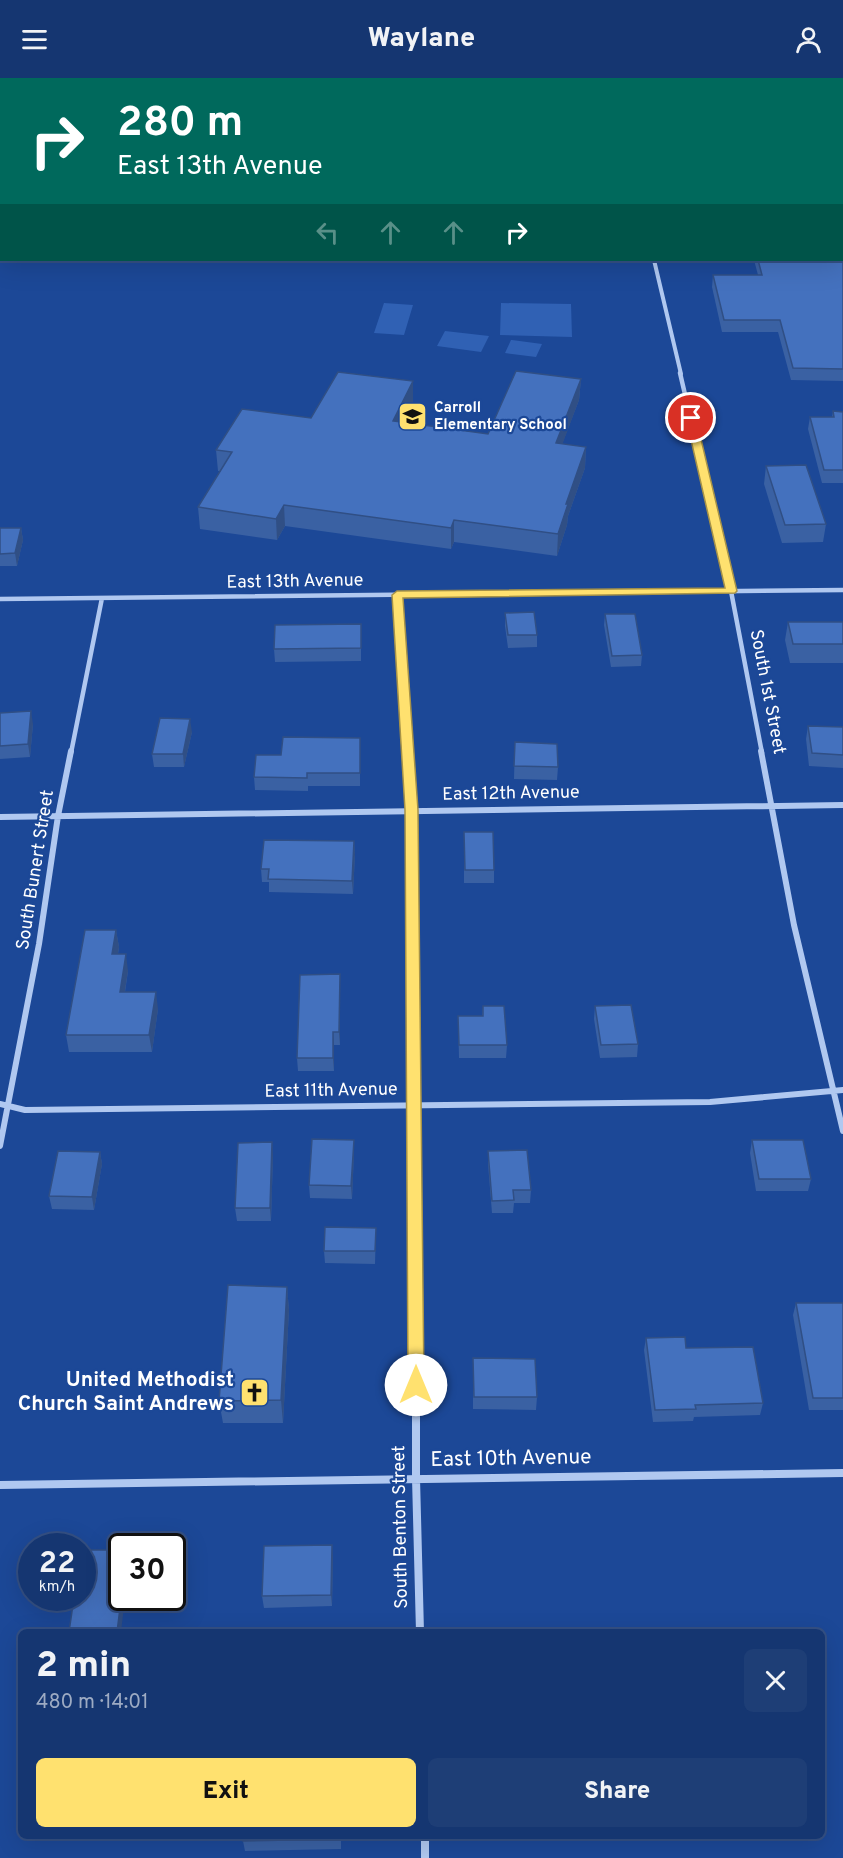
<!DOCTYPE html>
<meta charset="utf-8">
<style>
body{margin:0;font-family:Overpass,sans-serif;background:#1e3e76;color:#f1f3f6;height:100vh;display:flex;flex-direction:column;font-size:22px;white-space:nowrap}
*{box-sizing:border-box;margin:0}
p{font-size:20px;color:#9dabc3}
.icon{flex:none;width:33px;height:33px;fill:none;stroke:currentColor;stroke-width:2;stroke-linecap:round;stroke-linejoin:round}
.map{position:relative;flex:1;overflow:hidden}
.side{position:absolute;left:18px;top:1551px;width:807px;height:210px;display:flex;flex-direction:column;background:#153671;border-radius:9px;box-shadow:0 6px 24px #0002,0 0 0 2px #345084}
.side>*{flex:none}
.guide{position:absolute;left:0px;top:0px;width:843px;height:183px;box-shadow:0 6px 24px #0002,0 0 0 2px #345084;background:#00695c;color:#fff;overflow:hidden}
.speed{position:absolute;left:18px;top:1455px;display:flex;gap:12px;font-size:30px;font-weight:700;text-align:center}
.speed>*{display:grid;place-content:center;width:78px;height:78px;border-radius:50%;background:#153671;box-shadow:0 6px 24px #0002,0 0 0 2px #345084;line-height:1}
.speed small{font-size:15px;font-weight:400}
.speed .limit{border:3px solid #111;border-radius:9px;background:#fff;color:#111}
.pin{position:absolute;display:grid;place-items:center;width:51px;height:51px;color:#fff;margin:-26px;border:3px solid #fff;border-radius:50%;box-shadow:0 2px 6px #0007}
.me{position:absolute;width:66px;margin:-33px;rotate:0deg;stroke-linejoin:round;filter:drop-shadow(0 0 4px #0008)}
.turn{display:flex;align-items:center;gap:21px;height:126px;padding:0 18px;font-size:27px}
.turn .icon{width:78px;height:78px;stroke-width:2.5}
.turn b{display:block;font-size:42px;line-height:51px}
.lanes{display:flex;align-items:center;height:57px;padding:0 18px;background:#0003;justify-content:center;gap:30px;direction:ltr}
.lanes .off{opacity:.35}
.round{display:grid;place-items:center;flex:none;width:63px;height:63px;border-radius:9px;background:#1e3e76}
.summary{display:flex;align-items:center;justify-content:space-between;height:102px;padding:0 18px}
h1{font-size:36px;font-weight:800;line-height:45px}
.primary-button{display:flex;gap:12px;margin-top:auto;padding:12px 18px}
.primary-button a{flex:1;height:69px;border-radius:9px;background:#ffe16f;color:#111;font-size:24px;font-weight:800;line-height:69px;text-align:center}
.primary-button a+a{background:#1e3e76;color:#f1f3f6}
header{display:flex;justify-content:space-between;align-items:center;height:78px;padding:0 18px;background:#153671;font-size:27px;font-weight:800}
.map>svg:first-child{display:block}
</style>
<header><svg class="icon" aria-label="menu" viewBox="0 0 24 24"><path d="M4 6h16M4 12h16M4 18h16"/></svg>Waylane<svg class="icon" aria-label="person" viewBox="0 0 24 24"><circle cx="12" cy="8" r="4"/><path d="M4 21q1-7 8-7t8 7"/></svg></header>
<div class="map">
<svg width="843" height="1780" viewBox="0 0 843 1780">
<rect width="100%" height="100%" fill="#1c4897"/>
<path fill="#3061b4" d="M384,225L413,227L404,257L374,255Z
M501,225L571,226L572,259L500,257Z
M445,253L489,258L481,274L437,268Z
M511,262H512L542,266L536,279L505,275Z"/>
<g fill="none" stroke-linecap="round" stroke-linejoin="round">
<path stroke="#b0c8f0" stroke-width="4" d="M654,182L681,296"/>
<path stroke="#b0c8f0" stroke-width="4.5" d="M680,295L731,513L762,675
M397,517L408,675
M0,521L843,512
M71,675L102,520"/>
<path stroke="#b0c8f0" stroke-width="6" d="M408,673L412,732L416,1160
M761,673L794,847L843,1053
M0,739L843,727
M0,1026L25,1032L710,1024L843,1012
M0,1068L39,866L58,738L71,673"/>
<path stroke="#b0c8f0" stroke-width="8" d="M416,1158V1400L420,1554
M0,1407L843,1395
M425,1758V1780"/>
</g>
<path fill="#3a61a3" d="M843,118V303L791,302L778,254H722L712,209L713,197H758L754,182H842Z
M581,301L579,322L562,366L586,369L585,390L568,438L567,447L557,478L454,464L451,471L285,448L277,462L200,451L198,429L220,393H218L216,372L311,340L413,303V324L403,345L488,356Z
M833,333L843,334V405H822L808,351L810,339H832Z
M766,388L826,446L823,464L782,465L764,406Z
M0,450H21L23,462L17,488H0Z
M505,535L537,557V569L508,570L505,548Z
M605,536L642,577L641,588L611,589L604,547Z
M788,544H843V585H790L785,562Z
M361,546V583L275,584L274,571Z
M0,635L33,646L30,679L0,681Z
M808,648L843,649V690L809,688L806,661Z
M192,654L184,689H154L152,676Z
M360,660V708H308V713L255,712L254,699L281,677Z
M515,664L558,689L557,702L514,701Z
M464,754L494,792V805H464Z
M354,763L355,776L353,816L269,814V804H262L261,791Z
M116,852L119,869L118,876L128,893L125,914L158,931L152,974H69L66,957Z
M340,896V967H334V993H298L297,980Z
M483,928L507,967L506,980H459L458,938H482Z
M595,928L638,966L637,979L600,980L594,941Z
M354,1062V1074L352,1121L310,1120L309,1107Z
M752,1062L811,1101L808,1113H756L750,1075Z
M488,1073L531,1112L530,1125H514L513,1135H492L488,1086Z
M100,1074L102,1086L94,1132L52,1131L49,1118Z
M273,1077L271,1143H237L235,1130Z
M376,1150L375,1186L325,1185L324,1173Z
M287,1209L289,1232L283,1345H223L219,1323Z
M796,1225H843V1332H809L793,1237Z
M646,1260L686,1270L763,1325L760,1337L694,1339L693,1343L653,1344L644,1272Z
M473,1280L537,1319L536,1332L473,1331Z
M333,1479L332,1528L264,1530L262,1518Z
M244,1758H341V1771L245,1773L243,1763Z"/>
<path fill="#304f85" d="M581,301L579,322L555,386L556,365Z
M413,303V324L393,364V343Z
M586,369L585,390L568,438L567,447L557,478L558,456L566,426Z
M284,427L285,448L277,462L276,441Z
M454,442V464L451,471V450Z
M21,450L23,462L17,488L15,475Z
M31,633L33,646L30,679L28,666Z
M190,641L192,654L184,689L183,676Z
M354,763L355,776L353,816L352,803Z
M116,852L119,869L115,893L112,876Z
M126,876L128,893L122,931L120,914Z
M340,896V967L339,954Z
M156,914L158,931L152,974L149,957Z
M333,954L334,967V993L333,980Z
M354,1062V1074L352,1121L351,1108Z
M272,1064L273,1077L271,1143L270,1130Z
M100,1074L102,1086L94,1132L92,1119Z
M287,1209L289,1232L283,1345L281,1322Z
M332,1467L333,1479L332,1528L331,1517Z
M122,1514V1520H125L121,1554H117Z"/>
<path fill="#4471be" stroke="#304f85" stroke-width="1.5" d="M346,0H369V2H346Z
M441,0H466V2H441Z
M547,0H575L576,2H547Z
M661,0H685V2H662Z
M842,118H843V291L793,290L780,242H724L713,197H762L758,182H842Z
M516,293L581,301L556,365L586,369L566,426H568L558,456L454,442L451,450L284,427L276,441L198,429L232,374L216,372L242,331L311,340L338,294L413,303L393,343L488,356Z
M833,333L843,334V392H824L810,339H834Z
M806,387L826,446L785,447L766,388Z
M0,450H21L15,475L0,476Z
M534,534L537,557H508L505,535Z
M605,536H635L642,577L612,578Z
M788,544H843V566H793Z
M361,546V570L274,571L275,547Z
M31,633L28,666L0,668V635Z
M160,640L190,641L183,676H152Z
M808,648L843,649V677L812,675Z
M283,659L360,660V695H307V700L254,699L256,677H281Z
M515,664L557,666L558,689L514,688Z
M464,754H493L494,792H465Z
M264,762L354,763L352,803L268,801L269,791H261Z
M85,852H116L112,876H126L120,914H156L149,957H66Z
M340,896L339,954H333V980H297L300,897Z
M631,927L638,966L601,967L595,928Z
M483,928H504L507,967H459L458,938H483Z
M312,1061L354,1062L351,1108L309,1107Z
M752,1062H803L811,1101H759Z
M272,1064L270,1130H235L238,1065Z
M527,1072L531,1112H513L514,1122L492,1123L488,1073Z
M58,1073L100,1074L92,1119L49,1118Z
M325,1149L376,1150L375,1173H324Z
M228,1207L287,1209L281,1322L219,1323Z
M796,1225H843V1320H813Z
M685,1259L686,1270L753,1269L763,1325L695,1327L696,1331L655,1332L646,1260Z
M473,1280L535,1281L537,1319H474Z
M332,1467L331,1517L262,1518L264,1468Z
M82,1472H122V1514L117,1554H69L74,1520H82Z
M244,1758H340V1761L243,1763Z"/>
<path fill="#ffe16f" stroke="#a69248" stroke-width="1.5" d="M691,337L696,340L737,513L735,515L403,520L418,732L424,1307L422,1312L416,1314L410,1312L408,1307L405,732L392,517L397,513L725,510L686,340Z"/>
<defs>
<symbol id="school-square" viewBox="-11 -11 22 22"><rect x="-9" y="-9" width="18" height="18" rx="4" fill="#ffe16f" stroke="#1c4897"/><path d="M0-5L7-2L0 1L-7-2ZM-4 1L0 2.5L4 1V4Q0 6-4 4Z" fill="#111"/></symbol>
<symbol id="church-square" viewBox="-11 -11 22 22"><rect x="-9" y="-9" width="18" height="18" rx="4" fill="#ffe16f" stroke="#1c4897"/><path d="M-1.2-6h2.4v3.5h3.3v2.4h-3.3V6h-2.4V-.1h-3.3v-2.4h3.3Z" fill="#111"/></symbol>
</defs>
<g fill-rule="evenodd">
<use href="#school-square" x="396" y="322" width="33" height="33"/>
<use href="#church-square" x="238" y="1298" width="33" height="33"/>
</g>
<g text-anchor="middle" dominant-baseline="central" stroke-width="4.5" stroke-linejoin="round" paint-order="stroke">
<g font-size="15" font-weight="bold" fill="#fff" stroke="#1c4897" text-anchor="start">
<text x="434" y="330">Carroll<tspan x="434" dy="17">Elementary School</tspan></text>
</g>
<g font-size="18" fill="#fff" stroke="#1c4897">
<text transform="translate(295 504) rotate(-1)">East 13th Avenue</text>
<text transform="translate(767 614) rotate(79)">South 1st Street</text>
<text transform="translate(511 716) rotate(-1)">East 12th Avenue</text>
<text transform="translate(36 792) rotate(-81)">South Bunert Street</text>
<text transform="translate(331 1013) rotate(-1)">East 11th Avenue</text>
<text transform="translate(401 1449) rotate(-91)">South Benton Street</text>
</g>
<g font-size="21" font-weight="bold" fill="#fff" stroke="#1c4897" text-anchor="end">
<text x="234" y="1302">United Methodist<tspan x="234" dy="24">Church Saint Andrews</tspan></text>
</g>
<g font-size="21" fill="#fff" stroke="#1c4897">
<text transform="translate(511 1381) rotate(-1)">East 10th Avenue</text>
</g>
</g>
</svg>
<div class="speed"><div>22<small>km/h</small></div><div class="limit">30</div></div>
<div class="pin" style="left:691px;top:340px;background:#d93025"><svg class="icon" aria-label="arrive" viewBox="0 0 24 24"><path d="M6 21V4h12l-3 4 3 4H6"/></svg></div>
<svg class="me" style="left:416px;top:1307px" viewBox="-20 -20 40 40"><circle r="19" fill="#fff"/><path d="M0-13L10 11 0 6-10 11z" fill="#ffe16f"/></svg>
<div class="guide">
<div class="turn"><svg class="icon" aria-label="right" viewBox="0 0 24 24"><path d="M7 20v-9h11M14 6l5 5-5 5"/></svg><div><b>280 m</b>East 13th Avenue</div></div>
<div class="lanes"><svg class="icon off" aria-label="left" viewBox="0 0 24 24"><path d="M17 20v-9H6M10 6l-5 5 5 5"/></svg><svg class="icon off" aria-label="ahead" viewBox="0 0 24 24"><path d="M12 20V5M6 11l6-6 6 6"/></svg><svg class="icon off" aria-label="ahead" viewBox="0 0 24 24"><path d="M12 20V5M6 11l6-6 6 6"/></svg><svg class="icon" aria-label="right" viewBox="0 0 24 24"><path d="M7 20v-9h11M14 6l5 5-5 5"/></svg></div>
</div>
<section class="side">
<div class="summary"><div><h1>2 min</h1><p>480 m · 14:01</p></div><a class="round"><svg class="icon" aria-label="close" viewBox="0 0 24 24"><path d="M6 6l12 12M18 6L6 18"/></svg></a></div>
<div class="primary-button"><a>Exit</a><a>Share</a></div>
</section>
</div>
